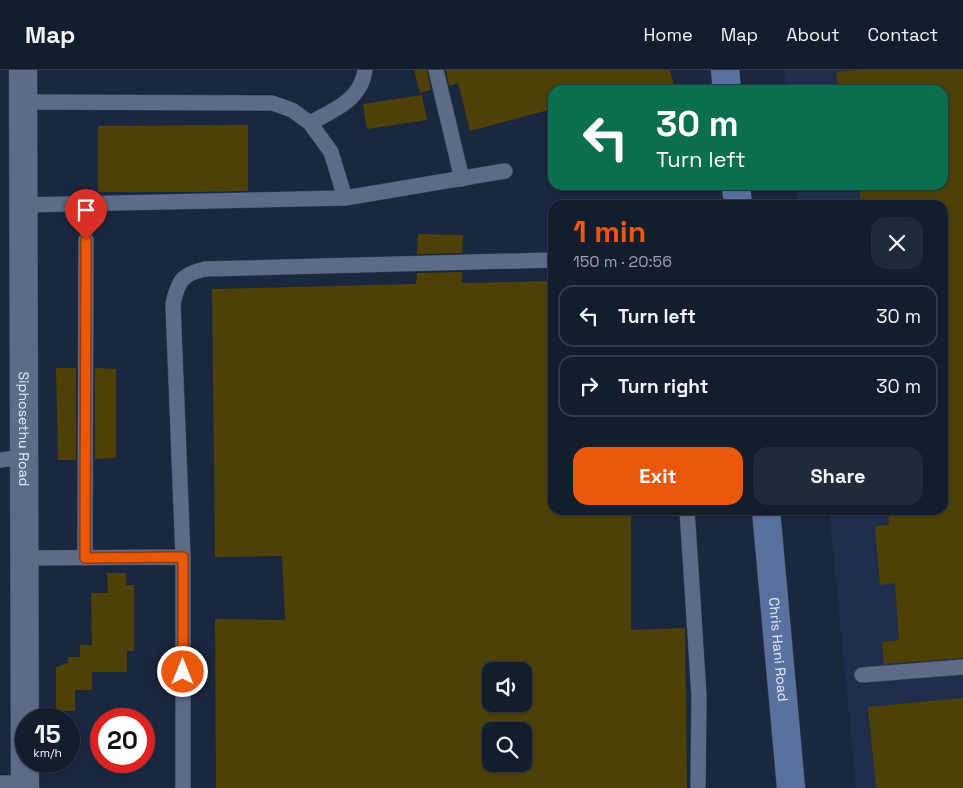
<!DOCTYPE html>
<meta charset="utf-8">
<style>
body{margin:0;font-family:"Space Grotesk",sans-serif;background:#212a3a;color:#f1f3f6;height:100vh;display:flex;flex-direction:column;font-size:19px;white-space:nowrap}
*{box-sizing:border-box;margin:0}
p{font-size:16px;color:#9da2aa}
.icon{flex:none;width:28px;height:28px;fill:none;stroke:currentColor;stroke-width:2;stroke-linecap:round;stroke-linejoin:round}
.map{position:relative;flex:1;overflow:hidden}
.side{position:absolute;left:548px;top:130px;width:400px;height:315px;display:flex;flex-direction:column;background:#141d2e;border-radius:15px;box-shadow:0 1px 4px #0004,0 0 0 1px #333b4a}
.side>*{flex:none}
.hud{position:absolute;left:548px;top:15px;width:400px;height:105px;border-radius:15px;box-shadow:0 1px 4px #0004,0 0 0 1px #333b4a;background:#0b6e4f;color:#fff;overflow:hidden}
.fabs{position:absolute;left:482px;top:592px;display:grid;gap:10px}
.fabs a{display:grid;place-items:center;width:50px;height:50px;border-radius:10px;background:#141d2e;box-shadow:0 1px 4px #0004,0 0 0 1px #333b4a;font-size:25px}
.speed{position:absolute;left:15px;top:638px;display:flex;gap:10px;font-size:25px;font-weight:700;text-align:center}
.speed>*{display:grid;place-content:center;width:65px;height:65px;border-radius:50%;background:#141d2e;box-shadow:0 1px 4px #0004,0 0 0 1px #333b4a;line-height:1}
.speed small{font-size:12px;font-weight:400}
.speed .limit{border:8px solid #d22;background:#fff;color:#111}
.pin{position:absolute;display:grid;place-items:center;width:42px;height:42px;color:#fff;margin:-51px -21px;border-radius:50% 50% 50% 0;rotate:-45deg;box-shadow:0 0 5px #0007}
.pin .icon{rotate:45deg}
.me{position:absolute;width:55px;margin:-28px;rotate:0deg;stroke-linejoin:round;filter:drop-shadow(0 0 4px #0008)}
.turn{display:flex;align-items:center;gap:18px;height:105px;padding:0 25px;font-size:22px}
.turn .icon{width:65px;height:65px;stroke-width:2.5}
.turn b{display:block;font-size:35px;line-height:42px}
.round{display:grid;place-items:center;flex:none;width:52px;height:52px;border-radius:15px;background:#212a3a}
.summary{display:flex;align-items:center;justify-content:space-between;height:85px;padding:0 25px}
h1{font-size:30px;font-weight:600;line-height:38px;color:#ea580c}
.button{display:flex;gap:10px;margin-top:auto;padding:10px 25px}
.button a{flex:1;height:58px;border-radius:15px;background:#ea580c;color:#fff;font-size:20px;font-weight:600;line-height:58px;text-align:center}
.button a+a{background:#212a3a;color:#f1f3f6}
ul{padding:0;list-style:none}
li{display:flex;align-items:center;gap:15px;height:62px;margin:0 10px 8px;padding:0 15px;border:2px solid #333b4a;border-radius:15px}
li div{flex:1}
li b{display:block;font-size:19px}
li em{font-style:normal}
header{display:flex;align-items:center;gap:30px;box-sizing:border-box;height:70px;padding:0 25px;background:#141d2e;border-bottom:1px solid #333b4a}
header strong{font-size:24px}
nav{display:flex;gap:28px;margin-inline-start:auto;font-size:18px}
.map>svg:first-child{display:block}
</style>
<header>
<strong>Map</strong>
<nav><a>Home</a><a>Map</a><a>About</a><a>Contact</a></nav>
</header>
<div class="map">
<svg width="963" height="718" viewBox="0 0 963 718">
<rect width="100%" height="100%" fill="#1b273e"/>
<path fill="#202e4b" d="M784,0H963V718H856L829,440H942V135H798L796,115H942V20H786Z"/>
<path fill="#4e4107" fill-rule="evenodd" d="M414,0H427L431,20L420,23Z
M446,0H670L675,20H552V39L470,61L458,13L449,16Z
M859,0H963V588L884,594L882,572L899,570L895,513L880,515L875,456L889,455L888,440H942V135H861L859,115H942V20H838L836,2Z
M422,25L427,50L367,59L363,34Z
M248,55V121L190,122H98V56Z
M418,164L463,165L462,183L417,184Z
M462,202V213L552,211V440H631V560L685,558L687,718H216L215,549L285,550L282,486L215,487L212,219L416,214L417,203ZM491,601H524V634H491ZM491,661H524V694H491Z
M56,298H76V390H58Z
M95,298L116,299V388L95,389Z
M107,503H126V515H134V581H127V602H92V620H75V641H56V597L68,593V587H80V575H92L91,523H108Z
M963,628V718H876L868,637Z"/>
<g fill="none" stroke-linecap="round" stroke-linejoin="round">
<defs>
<path id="service" d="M436,0L462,109
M23,32L272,33L292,40L310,53L331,82L345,128
M310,53C334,40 361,30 365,0
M23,135L345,128L505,101
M0,390L23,387
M687,440L692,516L699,626L698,718
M24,488L183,487
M85,488L86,170
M862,605L963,597
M0,713H25
M183,718V487L173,234C178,211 182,204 205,199L552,190"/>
<g id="tertiary">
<path id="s1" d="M23,0L25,718"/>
</g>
<g id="secondary">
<path d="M725,0L727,20"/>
<path d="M736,115L738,135"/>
<path id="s2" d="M766,440L791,718"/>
</g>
</defs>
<use href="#service" stroke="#3b4458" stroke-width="16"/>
<use href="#tertiary" stroke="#3b4458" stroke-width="29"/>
<use href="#secondary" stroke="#3b4458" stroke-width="29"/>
<use href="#service" stroke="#5d6b86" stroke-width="15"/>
<use href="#tertiary" stroke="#5d6b86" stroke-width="28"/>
<use href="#secondary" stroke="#5a71a0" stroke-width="28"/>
</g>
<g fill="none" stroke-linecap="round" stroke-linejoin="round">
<defs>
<path id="route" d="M86,170L85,488L183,487V602"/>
</defs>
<use href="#route" stroke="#983908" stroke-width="12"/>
<use href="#route" stroke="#ea580c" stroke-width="9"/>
</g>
<g text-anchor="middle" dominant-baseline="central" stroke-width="4.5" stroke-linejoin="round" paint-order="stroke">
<g font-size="14" fill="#e3ebfb" stroke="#1b273e">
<text stroke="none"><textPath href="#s1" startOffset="359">Siphosethu Road</textPath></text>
<text stroke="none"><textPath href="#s2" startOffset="140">Chris Hani Road</textPath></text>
</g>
</g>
</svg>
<div class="fabs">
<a><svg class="icon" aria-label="sound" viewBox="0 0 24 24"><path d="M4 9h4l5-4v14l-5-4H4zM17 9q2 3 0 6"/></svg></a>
<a><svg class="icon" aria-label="search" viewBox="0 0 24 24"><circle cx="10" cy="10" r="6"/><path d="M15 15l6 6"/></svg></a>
</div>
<div class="speed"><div>15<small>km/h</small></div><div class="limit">20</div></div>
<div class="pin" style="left:86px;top:170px;background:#d93025"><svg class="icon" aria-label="arrive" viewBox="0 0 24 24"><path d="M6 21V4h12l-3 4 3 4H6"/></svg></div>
<svg class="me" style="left:183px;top:602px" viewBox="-20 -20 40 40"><circle r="17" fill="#ea580c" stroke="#fff" stroke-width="3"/><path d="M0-11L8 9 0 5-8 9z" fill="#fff"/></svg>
<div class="hud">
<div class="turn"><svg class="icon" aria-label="left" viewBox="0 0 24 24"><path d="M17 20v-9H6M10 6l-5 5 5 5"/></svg><div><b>30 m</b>Turn left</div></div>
</div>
<section class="side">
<div class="summary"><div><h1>1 min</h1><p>150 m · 20:56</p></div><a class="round"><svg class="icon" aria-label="close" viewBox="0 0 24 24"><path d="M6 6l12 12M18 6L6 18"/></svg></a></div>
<ul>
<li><svg class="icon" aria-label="left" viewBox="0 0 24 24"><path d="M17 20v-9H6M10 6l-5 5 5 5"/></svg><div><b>Turn left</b></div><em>30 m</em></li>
<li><svg class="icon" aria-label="right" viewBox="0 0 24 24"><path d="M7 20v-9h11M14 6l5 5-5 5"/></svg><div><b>Turn right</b></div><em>30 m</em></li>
</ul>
<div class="button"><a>Exit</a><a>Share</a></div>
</section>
</div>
